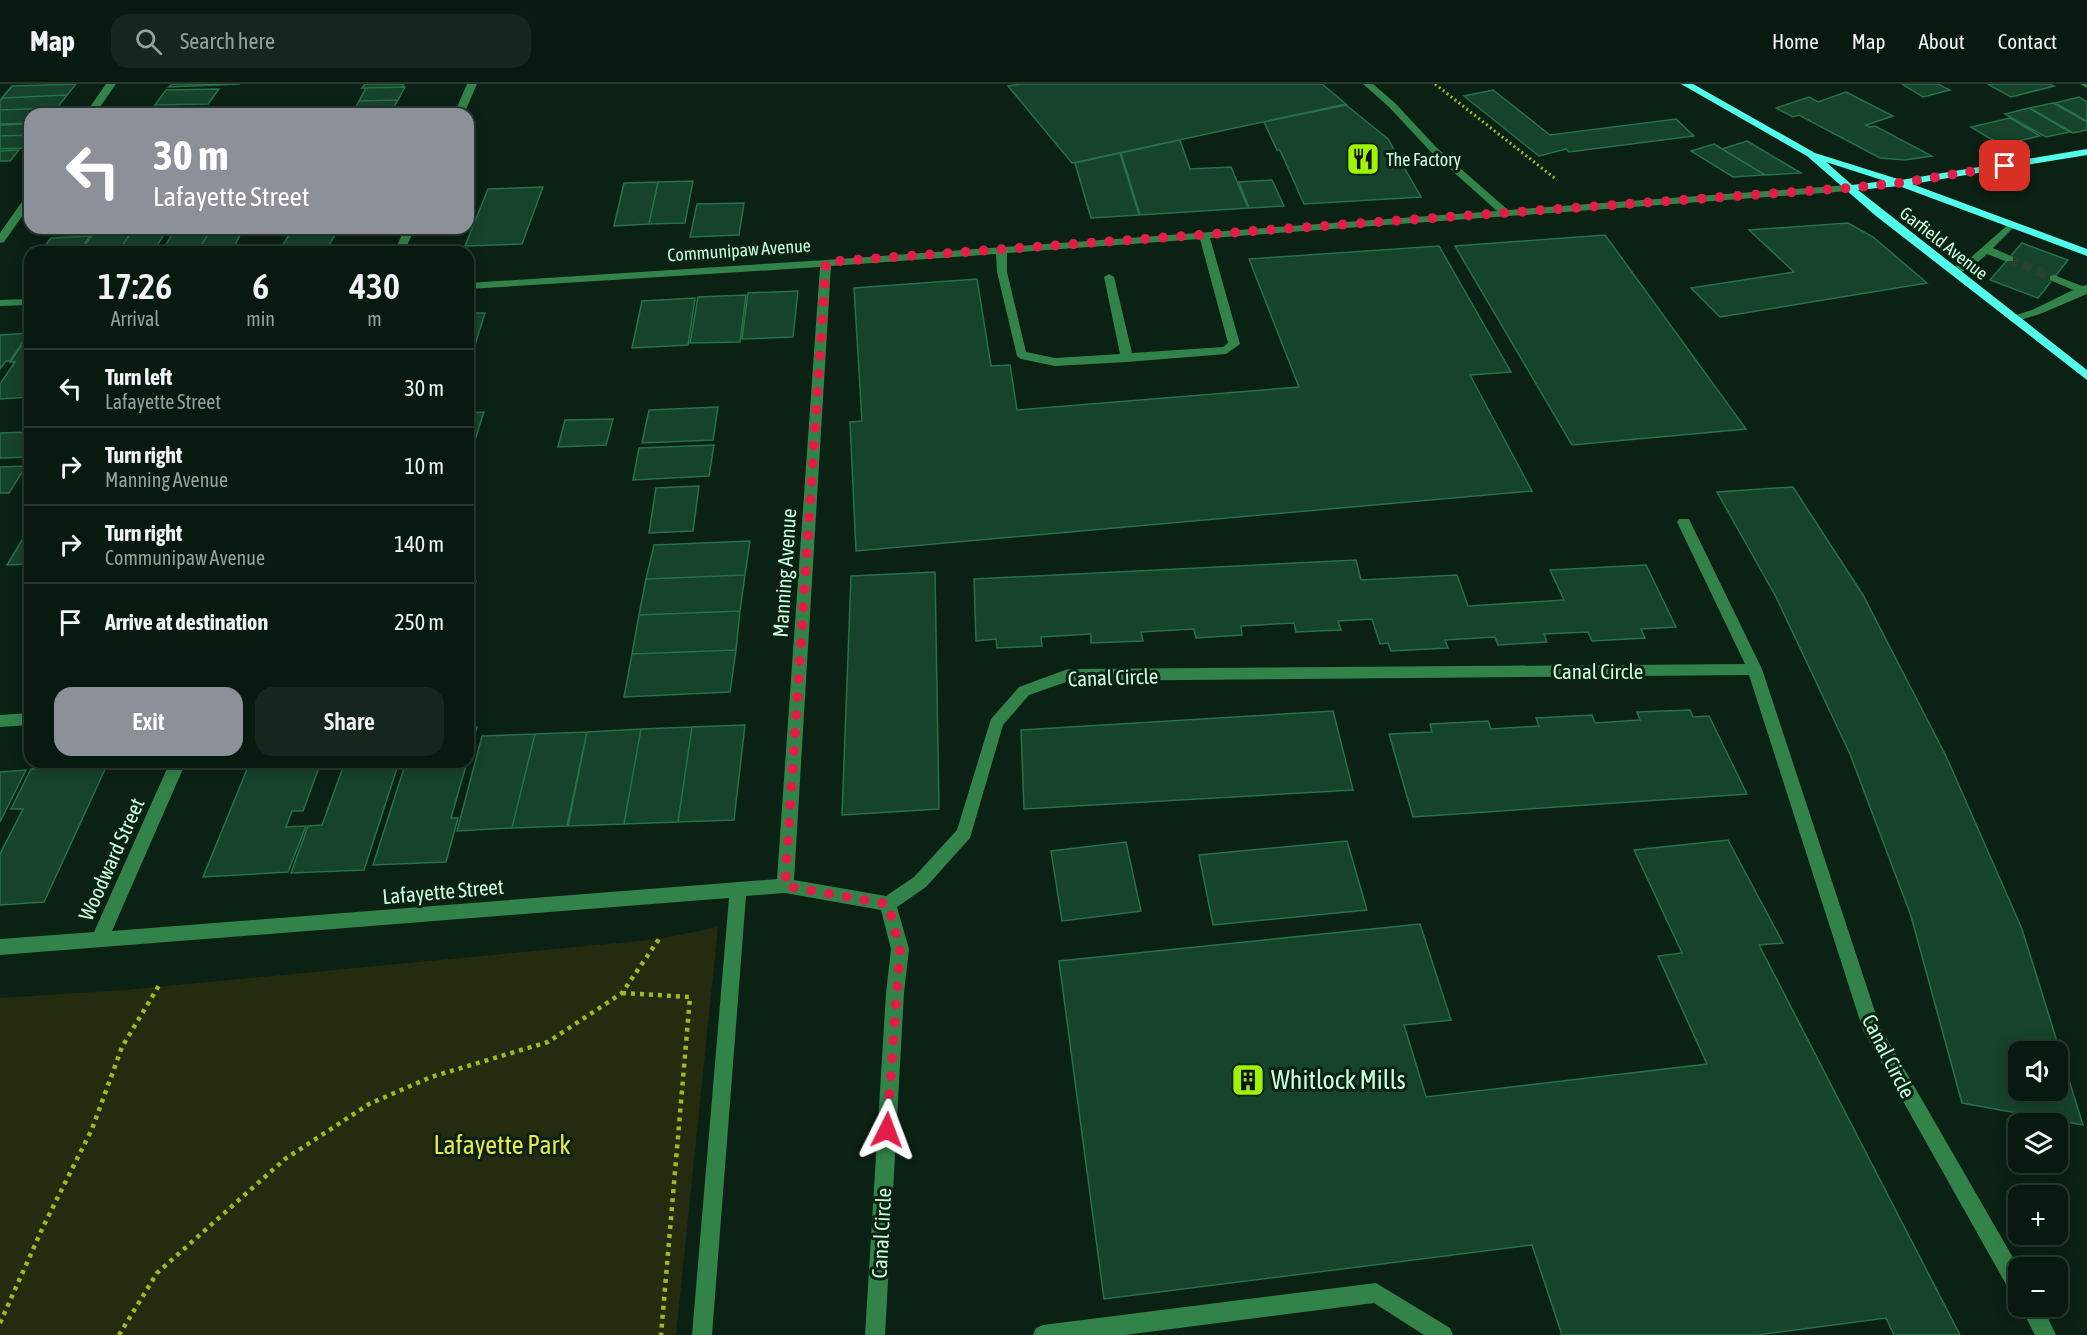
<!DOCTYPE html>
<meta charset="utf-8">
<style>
body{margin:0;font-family:"Asap Condensed",sans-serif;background:#16261d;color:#f1f3f6;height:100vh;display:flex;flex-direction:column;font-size:22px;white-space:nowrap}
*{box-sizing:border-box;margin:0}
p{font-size:20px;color:#98a09e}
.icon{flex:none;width:33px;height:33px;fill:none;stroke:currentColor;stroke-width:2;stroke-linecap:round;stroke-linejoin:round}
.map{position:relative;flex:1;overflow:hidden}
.side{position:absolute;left:24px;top:162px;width:450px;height:522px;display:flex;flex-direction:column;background:#08190f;border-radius:18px;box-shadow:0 3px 15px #0003,0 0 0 2px #29382f}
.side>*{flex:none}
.hud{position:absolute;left:24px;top:24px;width:450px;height:126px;border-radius:18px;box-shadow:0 3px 15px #0003,0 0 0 2px #29382f;background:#8c9099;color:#fff;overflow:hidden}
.tools{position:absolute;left:2008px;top:957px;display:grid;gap:12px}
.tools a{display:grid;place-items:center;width:60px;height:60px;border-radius:12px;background:#08190f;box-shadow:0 3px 15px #0003,0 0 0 2px #29382f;font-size:30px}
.pin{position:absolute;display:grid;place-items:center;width:51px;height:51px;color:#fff;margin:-26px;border-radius:12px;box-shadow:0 3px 9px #0006}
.me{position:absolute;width:66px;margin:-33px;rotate:3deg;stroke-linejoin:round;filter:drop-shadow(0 0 4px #0008)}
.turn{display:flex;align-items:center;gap:21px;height:126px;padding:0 30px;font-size:27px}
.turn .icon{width:78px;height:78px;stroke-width:2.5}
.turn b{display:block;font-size:42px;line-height:51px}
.eta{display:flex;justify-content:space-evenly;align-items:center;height:102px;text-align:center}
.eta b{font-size:36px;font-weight:600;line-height:42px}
.primary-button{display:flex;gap:12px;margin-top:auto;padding:12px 30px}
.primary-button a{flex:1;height:69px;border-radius:18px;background:#8c9099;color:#fff;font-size:24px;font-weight:600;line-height:69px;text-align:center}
.primary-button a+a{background:#16261d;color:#f1f3f6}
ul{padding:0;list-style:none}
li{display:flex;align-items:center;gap:18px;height:78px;padding:0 30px;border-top:2px solid #29382f}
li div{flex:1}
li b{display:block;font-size:22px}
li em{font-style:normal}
header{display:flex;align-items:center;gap:36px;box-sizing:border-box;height:84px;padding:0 30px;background:#08190f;border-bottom:2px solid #29382f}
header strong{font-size:28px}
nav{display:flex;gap:33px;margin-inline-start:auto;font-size:21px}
.search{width:420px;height:54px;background:#16261d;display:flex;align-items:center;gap:15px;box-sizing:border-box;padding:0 21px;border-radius:18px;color:#98a09e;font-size:22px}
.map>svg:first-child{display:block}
</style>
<header>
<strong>Map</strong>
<div class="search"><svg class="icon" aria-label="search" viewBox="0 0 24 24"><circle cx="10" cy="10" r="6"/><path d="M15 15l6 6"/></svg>Search here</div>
<nav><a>Home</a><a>Map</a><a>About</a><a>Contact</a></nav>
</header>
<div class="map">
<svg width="2087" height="1251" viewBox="0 0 2087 1251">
<rect width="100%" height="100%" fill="#0b2114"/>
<path fill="#242b0e" d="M718,843L676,1251H0V914L126,906L659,855Z"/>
<path fill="#16432b" stroke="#267148" stroke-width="1.5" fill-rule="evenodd" d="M76,0L67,11L2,14L12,2Z
M172,0H240L169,3Z
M365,0H404L402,3L362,4Z
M1020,0H1322L1346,20L1072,79L1008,2Z
M1902,0H1938L1950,6L1923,13Z
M1995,0H2049L2054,2L2011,13L1989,1Z
M405,3L398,16L359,17L366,4Z
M219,5L208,20L155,21L166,6Z
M1493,6L1550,51L1676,35L1694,52L1569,68L1566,65L1539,72L1464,12Z
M1846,8L1893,32L1866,41L1870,43L1875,42L1932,72L1905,76L1880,74L1799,31L1793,33L1776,24L1809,13L1818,18Z
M67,11L57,24L0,26V17L2,14Z
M2079,13L2087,18V37L2055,19Z
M398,16L391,28L352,30L359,17Z
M2053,19L2087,38V46L2073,49L2030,24Z
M1346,21L1388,55L1421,113L1304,120L1280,66H1277L1264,38Z
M58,24L53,30H30V39L0,40V26Z
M2029,24L2070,48L2046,53L2005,30Z
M2010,34L2040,52L2001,61L1971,43Z
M30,40V51L0,52V41Z
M30,51V59L26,64L0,65V52Z
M1180,56L1190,85L1231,83L1248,124L1140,131L1121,69Z
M1747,57L1801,89L1765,91L1722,65Z
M1714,60L1765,91L1733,93L1691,67Z
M19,66L10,77H0V67Z
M1120,69L1139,131L1091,134L1075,79Z
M1272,96L1284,122L1249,124L1239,98Z
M693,97L685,139L649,140L658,98Z
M658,98L649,140L614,142L624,99Z
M543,103L522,160L465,162L488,105Z
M744,119L739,151L690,153L697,120Z
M1848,139L1873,153L1927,199L1720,233L1691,204L1794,188L1749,146Z
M97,144H134L118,168H80Z
M134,144H161L157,149H165L153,168H118Z
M212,144H244L231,168H197Z
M212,144L197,168H161L175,146Z
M290,144H334L332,149L286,150Z
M336,149L327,165L279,167L289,151Z
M1605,151L1746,345L1572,361L1455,162Z
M90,152L79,168H40L51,154Z
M2022,159L2068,176L2038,214L1990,196Z
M1439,162L1511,288L1470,291L1532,407L856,467L850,338L862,337L854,204L977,195L991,282L1010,281L1017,326L1299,303L1249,175Z
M327,165L325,168H272L273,167Z
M798,207L793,253L742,255L748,209Z
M746,211L740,258L690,259L698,213Z
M695,214L688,261L632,264L642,217Z
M468,229H485L468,283Z
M29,249L10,277H6L0,285V251Z
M30,249V313L0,315V300L15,278H10Z
M718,323L713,356L642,359L649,326Z
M484,328L474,359H468V329Z
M613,335L606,361L558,363L565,336Z
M30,348V373L0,374V349Z
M714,361L709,392L633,396L639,364Z
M26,382L9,409H0V383Z
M699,402L693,447L649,449L656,404Z
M1793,403L1863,511L1946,672L2022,845L2083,1041L1962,1019L1911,832L1850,670L1776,513L1717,408ZM2019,968H2058V1006H2019Z
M28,446H30V480L7,481Z
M750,457L745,491L646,495L654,461Z
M1356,476L1361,496L1457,491L1468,522L1564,516L1550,486L1646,481L1676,543L1641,545L1645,554L1592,557L1588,548L1544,550L1547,558L1498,561L1495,553L1445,556L1448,564L1391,567L1388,559L1380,560L1372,535L1338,537L1341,546L1296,548L1294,539L1241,542L1242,551L1196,554L1194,545L1141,548L1143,557L1091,559V550L1041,553L1042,562L997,564L996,555L976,557L974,495Z
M935,488L939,725L842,731L851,492Z
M745,491L740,527L639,531L646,495Z
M468,497H476L468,524Z
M740,527L736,566L632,570L639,531Z
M736,566L730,608L624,613L632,570Z
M1690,626L1693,633L1709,632L1747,710L1413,733L1389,650L1432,648L1430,640L1488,637L1491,645L1539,642L1536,634L1592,631L1595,639L1640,636L1637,628Z
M1333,627L1353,706L1024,725L1021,646Z
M745,641L734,736L678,738L692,643Z
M468,643H477L468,674Z
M692,643L678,738L624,740L641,645Z
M641,645L624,740L568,742L587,648Z
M587,648L567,742L512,744L535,650Z
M535,650L512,744L457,747L482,652Z
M250,678H321L303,727H292L286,743L306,742L288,788L203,793Z
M345,678H399L364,786L291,789L308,742L322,741Z
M406,678H467L451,734H458L446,778L373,781Z
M107,681L44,818L0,821V770L23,725H11L31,685Z
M26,686L0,738V688Z
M1728,756L1783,859L1759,861L1960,1251H1894L1886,1234L1757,1251H1562L1532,1161L1104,1215L1059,877L1420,840L1451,936L1404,941L1426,1013L1707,980L1658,872L1682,869L1634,766Z
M1347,757L1367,826L1213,841L1199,771Z
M1126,758L1141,827L1062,837L1051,767Z"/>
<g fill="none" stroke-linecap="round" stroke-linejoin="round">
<path stroke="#284232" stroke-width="10" stroke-dasharray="10 5" stroke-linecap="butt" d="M2009,175L2054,194"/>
<path stroke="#9cba24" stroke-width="3" stroke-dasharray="2 3" stroke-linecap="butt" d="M1435,0L1557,96"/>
<path stroke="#9cba24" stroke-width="4.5" stroke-dasharray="4 5" stroke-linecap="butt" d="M622,909L690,913L661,1251
M0,1239L43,1143L92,1045L122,963L161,898
M119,1251L157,1189L285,1075L369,1020L431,993L548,958L622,909L659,855"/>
<path fill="#32834a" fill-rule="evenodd" d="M106,0H116L95,30H85Z
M467,0H477L464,30H454Z
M1363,0H1373L1395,19L1436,63L1508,126L1849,101L1854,104L1849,107L1210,154L1240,260L1226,270L1127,278L1055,282L1021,275L1017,272L997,188L996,170L831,182L794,796L886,812L914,793L957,746L991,635L1019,603L1068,585L1745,580L1677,438L1679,435H1689L1762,585L1880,943L2019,1184V1214L2012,1211L1863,946L1749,591L1069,597L1029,611L1003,641L970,754L926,803L897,823L909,865L904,909L885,1251H865L886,909L891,865L881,826L785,809L746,812L712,1251H692L729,814L0,871V855L94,848L170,678H186L112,847L777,795L820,183L468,205V199L826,176L1497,127L1430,67L1389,23ZM1200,155L1228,259L1223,263L1132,269L1114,193L1109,190L1104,193L1120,270L1055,274L1026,268L1007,188V169Z
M2080,0H2087V4Z
M30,111V121L4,158L0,159V149L26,112Z
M2011,138L2016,141L1993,164L2013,173V177H2005L1987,170C1977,179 1964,191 1949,189V185L1968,176Z
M405,144H415L404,168H394Z
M2054,191L2082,202L2087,201V210L2040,230L2014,238L2010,237V233L2032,226L2073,206L2050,196V192Z
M30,215V221L0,222V216Z
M30,629V641L0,643V631Z
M1376,1199L1450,1244L1453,1251H1424L1374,1219L1125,1251H1033L1036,1244L1043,1241Z
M2020,1222H2042L2056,1251H2035Z"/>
<path fill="#51ffeb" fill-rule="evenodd" d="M1681,0H1693L1815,69L1901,96L2087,65V71L1912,100L2087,165V172L1899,102L1858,106L2087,286V296L1876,132L1807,72ZM1826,78L1885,97L1852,101Z"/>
</g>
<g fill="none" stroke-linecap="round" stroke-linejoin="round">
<path stroke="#e11d48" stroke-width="10" stroke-dasharray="0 18" d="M887,1046L900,865L888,820L785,802L826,178L1849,104L1900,99L2005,82"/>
</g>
<defs>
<symbol id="restaurant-square" viewBox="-11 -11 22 22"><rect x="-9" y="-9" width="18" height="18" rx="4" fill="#9df500" stroke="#0b2114"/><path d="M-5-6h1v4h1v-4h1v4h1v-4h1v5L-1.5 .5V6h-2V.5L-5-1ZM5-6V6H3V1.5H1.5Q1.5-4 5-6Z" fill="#111"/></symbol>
<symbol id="building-square" viewBox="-11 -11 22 22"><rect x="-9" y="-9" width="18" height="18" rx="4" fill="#9df500" stroke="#0b2114"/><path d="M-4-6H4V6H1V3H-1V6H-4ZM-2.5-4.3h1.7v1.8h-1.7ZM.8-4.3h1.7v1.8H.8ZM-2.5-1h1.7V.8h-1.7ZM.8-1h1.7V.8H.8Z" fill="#111"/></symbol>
</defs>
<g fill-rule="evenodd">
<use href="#restaurant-square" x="1344" y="56" width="38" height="38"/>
<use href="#building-square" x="1229" y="977" width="38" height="38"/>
</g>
<g text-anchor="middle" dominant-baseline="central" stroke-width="6" stroke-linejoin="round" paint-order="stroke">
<g font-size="18" fill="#caffde" stroke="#0b2114" text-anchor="start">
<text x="1386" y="75">The Factory</text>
</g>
<g font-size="18" fill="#caffde" stroke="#0b2114">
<text transform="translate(1944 159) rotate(38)">Garfield Avenue</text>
<text transform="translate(739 166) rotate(-4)">Communipaw Avenue</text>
</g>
<g font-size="21" fill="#caffde" stroke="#0b2114">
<text transform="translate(784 489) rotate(-86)">Manning Avenue</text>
<text x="1598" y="587">Canal Circle</text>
<text transform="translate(1113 593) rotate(-2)">Canal Circle</text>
<text transform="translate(111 775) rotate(-66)">Woodward Street</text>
<text transform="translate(443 807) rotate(-5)">Lafayette Street</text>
<text transform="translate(1889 972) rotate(63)">Canal Circle</text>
<text transform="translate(881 1149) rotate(-87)">Canal Circle</text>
</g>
<g font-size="26" fill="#caffde" stroke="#0b2114" text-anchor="start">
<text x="1271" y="996">Whitlock Mills</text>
</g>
<g font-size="26" fill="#e7e84d" stroke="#0b2114">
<text x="502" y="1061">Lafayette Park</text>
</g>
</g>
</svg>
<div class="tools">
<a><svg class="icon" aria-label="sound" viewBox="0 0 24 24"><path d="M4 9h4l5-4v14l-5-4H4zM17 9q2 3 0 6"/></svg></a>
<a><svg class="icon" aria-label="layers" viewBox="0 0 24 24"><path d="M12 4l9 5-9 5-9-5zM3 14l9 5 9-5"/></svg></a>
<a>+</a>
<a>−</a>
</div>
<div class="pin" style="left:2005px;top:82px;background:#d93025"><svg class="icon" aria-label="arrive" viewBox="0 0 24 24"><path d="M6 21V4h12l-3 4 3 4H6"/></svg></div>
<svg class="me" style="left:887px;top:1046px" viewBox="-20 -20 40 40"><path d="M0-17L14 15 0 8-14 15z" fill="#e11d48" stroke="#fff" stroke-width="4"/></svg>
<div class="hud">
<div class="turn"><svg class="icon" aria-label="left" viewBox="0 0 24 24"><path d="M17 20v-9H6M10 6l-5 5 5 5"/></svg><div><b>30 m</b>Lafayette Street</div></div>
</div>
<section class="side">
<div class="eta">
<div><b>17:26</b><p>Arrival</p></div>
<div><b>6</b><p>min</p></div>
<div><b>430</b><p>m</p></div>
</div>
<ul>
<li><svg class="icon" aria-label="left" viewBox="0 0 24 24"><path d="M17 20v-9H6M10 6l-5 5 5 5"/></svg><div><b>Turn left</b><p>Lafayette Street</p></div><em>30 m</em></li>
<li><svg class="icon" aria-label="right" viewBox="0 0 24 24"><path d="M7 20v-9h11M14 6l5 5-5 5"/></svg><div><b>Turn right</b><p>Manning Avenue</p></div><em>10 m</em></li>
<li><svg class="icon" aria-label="right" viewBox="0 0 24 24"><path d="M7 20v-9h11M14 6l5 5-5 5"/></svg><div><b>Turn right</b><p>Communipaw Avenue</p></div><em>140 m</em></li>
<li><svg class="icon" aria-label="arrive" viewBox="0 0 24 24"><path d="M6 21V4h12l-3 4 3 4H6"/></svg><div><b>Arrive at destination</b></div><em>250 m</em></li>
</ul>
<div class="primary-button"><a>Exit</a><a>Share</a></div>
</section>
</div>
